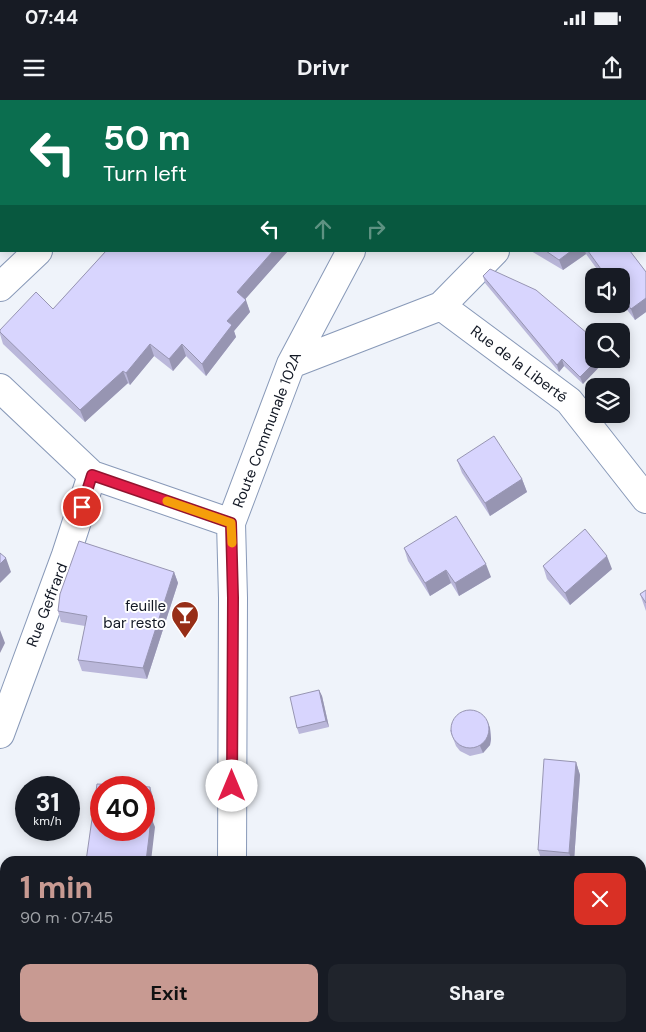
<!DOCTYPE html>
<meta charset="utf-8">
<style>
body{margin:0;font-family:"DM Sans",sans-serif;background:#20242c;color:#f1f3f6;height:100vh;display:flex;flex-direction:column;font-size:19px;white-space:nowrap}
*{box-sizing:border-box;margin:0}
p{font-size:16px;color:#9ea1a6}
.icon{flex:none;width:28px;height:28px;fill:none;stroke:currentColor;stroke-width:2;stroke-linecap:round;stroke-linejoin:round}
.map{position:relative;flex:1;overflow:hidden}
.side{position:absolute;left:0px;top:756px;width:646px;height:176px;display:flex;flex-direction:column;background:#171b24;border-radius:15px 15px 0 0;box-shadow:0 2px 12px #0003}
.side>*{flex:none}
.guide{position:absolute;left:0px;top:0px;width:646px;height:152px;box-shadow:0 2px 12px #0003;background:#0b6e4f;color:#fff;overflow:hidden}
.buttons{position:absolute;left:585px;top:168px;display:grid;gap:10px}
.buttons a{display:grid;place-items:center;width:45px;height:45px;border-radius:10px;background:#171b24;box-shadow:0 2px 12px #0003;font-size:25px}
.speed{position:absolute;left:15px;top:676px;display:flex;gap:10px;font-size:25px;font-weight:700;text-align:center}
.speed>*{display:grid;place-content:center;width:65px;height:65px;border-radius:50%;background:#171b24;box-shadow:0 2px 12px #0003;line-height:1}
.speed small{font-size:12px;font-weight:400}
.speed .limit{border:8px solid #d22;background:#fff;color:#111}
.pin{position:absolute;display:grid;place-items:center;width:42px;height:42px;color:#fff;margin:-21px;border:2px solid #fff;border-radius:50%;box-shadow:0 1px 5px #0007}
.me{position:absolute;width:55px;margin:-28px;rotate:0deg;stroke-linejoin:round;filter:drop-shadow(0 0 4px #0008)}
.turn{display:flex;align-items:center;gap:18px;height:105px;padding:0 20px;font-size:22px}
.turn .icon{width:65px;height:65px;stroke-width:2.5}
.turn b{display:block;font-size:35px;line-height:42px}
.lanes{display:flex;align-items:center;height:48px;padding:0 20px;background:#0003;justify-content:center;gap:25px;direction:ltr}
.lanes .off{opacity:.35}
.round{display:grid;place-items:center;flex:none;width:52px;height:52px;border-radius:10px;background:#20242c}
.headline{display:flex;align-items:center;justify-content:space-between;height:85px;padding:0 20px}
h1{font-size:30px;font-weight:700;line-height:38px;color:#c89a92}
.cta{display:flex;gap:10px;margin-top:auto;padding:10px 20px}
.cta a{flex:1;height:58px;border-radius:10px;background:#c89a92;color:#111;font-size:20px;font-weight:700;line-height:58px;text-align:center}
.cta a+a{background:#20242c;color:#f1f3f6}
.status{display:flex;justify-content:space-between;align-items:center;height:35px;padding:0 25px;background:#171b24;direction:ltr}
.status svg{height:14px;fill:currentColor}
header{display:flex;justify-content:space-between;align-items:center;height:65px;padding:0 20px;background:#171b24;font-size:22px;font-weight:700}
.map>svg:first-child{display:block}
</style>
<div class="status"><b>07:44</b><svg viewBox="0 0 49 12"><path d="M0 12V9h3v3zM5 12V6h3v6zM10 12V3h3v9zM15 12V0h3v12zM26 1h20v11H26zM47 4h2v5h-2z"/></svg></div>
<header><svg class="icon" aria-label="menu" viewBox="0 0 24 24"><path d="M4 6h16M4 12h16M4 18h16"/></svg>Drivr<svg class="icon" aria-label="share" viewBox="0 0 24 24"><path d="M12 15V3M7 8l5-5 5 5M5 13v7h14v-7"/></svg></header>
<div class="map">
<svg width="646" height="932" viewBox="0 0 646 932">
<rect width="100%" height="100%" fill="#eff3fa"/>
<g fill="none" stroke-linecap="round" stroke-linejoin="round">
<defs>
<path id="minor" d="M212,1L214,0
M426,1L427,0
M640,1L641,0
M0,187L38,151
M441,206L569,301L646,399
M291,264L441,206L495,151
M0,288L92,375L231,423
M0,634L66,455L92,375
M232,761L233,498L231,423L291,264L351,151
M641,797L646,795
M632,928V932
M231,932V928"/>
</defs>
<use href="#minor" stroke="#8899b8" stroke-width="30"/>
<use href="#minor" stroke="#fff" stroke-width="28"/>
</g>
<path fill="#bab7da" d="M164,0H173L171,1H165Z
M514,0H575L574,1H515Z
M106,151H288L245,199L250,212L234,231L236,237L206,276L186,256L173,271L154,256L130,285L128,283L85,322L3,244L0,234V230L53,209Z
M531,151H630L646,172V212L635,220L621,202V176H602L586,154L563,170Z
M483,176L594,239L583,284L564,266L559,272L485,183Z
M457,360L522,379L527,392L490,416L462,373Z
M404,448L491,477L459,496L451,483L430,496L408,461Z
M543,466L612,469L570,505L547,479Z
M174,472L178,483L147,579L82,571L78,560L85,526L61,522L58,511Z
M646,490V511L640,494Z
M319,590L322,596L329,627L299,634L297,628Z
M487,621L490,628L491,639L490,645L483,653L470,656L460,651L456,646L450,630Z
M576,662L580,675L574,761H542L538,750Z
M373,928H455L435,932H374Z"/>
<path fill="#9795b2" d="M127,0H143L141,1H126Z
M564,0H575L574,1H563Z
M273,151H288L241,204L237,192Z
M571,151H585L586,154L563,170L559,160Z
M646,198V212L635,220L631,209Z
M246,200L250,212L234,231L236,237L206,276L202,264L227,221Z
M150,244L154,256L130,285L126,273Z
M182,244L186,256L173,271L169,259Z
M562,259L564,266L559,272L557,265Z
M598,259H607L583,284L580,277Z
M123,271L128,283L85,322L80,310Z
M522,379L527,392L490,416L485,403Z
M607,456L612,469L570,505L565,493Z
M6,458L11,472L0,483V464Z
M486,464L491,477L459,496L455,483Z
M446,470L451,483L430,496L425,483Z
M174,472L178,483L147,579L143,568Z
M0,530L5,543L0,553Z
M319,590L322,596L329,627L326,621Z
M487,621L490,628L491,639L490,645L483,653L480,646Z
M576,662L580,675L574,761H572L569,753Z
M150,687L153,697V722L155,727L151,761H146L149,717Z
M143,928H145L146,932H143Z
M573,928H576L577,932H573Z"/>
<path fill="#d8d5fe" stroke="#9795b2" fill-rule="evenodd" d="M57,0H127L126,1H58Z
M244,0H296V1H243Z
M525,0H564L563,1H527Z
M106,151H273L237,192L246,200L227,221L232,225L202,264L182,244L169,259L150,244L126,273L123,271L80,310L0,232V230L36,192L53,209Z
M546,151H571L559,160Z
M588,151H630L646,172V198L631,209L621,196V176H606Z
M490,169L536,190L594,239V259H598L580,277L562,259L557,265L483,176Z
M494,336L522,379L485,403L457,360Z
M456,416L486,464L455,483L446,470L425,483L404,448Z
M585,429L607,456L565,493L543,466Z
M79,441L174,472L143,568L78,560L87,516L58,511L60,494Z
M0,453L6,458L0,464Z
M646,490V503L640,494Z
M319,590L326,621L297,628L290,597Z
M451 629a19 19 0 1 1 38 0a19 19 0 1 1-38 0Z
M544,659L576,662L569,753L538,750Z
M97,684L150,687L149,717H151L149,737L146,761H86ZM101,688H144V730H101Z
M0,903H5V928H143V932H0Z
M373,928H392L374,931Z
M492,928H573V932H493Z"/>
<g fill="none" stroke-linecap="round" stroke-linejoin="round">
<defs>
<path id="route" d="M82,407L92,375L231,423L233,498L232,686"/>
</defs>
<use href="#route" stroke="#92132f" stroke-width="12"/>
<use href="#route" stroke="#e11d48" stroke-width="9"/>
<path stroke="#f59e0b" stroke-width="9" d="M167,401L231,423L232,443"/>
</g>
<defs>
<symbol id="bar-pin" viewBox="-11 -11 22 30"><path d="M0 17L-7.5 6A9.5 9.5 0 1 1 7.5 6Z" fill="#972e17" stroke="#fff"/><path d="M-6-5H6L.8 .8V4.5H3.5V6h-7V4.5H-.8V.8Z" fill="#fff"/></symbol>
</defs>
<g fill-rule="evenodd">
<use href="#bar-pin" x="169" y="499" width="32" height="43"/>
</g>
<g text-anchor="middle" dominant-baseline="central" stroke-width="4" stroke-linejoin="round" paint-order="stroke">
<g font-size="15" fill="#121824" stroke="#fff">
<text transform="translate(519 264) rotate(37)">Rue de la Liberté</text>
<text transform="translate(267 330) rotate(-69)">Route Communale 102A</text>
<text transform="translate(47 505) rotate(-69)">Rue Geffrard</text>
</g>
<g font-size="15" fill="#121824" stroke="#fff" text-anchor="end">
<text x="166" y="506">feuille<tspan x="166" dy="17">bar resto</tspan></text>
</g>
</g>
</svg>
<div class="buttons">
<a><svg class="icon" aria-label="sound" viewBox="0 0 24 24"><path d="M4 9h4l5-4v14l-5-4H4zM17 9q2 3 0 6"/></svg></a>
<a><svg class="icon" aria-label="search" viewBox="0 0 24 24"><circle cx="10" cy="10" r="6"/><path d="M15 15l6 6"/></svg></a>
<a><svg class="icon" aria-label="layers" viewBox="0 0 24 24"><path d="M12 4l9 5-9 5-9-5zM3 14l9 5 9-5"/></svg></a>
</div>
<div class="speed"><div>31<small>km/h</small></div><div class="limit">40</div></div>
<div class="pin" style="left:82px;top:407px;background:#d93025"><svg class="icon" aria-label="arrive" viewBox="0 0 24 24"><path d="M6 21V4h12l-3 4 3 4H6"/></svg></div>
<svg class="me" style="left:232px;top:686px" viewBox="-20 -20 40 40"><circle r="19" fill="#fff"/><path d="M0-13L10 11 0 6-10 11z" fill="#e11d48"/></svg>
<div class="guide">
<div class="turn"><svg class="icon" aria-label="left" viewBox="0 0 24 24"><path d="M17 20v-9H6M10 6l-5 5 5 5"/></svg><div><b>50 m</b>Turn left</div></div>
<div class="lanes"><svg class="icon" aria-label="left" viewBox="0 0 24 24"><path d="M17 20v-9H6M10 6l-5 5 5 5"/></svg><svg class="icon off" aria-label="ahead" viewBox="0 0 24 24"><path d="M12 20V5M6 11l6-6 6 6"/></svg><svg class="icon off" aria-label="right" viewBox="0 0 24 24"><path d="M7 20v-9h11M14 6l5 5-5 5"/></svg></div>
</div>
<section class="side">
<div class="headline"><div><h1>1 min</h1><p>90 m · 07:45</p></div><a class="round" style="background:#d93025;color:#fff"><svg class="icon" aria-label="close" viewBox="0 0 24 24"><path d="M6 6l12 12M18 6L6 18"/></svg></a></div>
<div class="cta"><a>Exit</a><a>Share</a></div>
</section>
</div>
